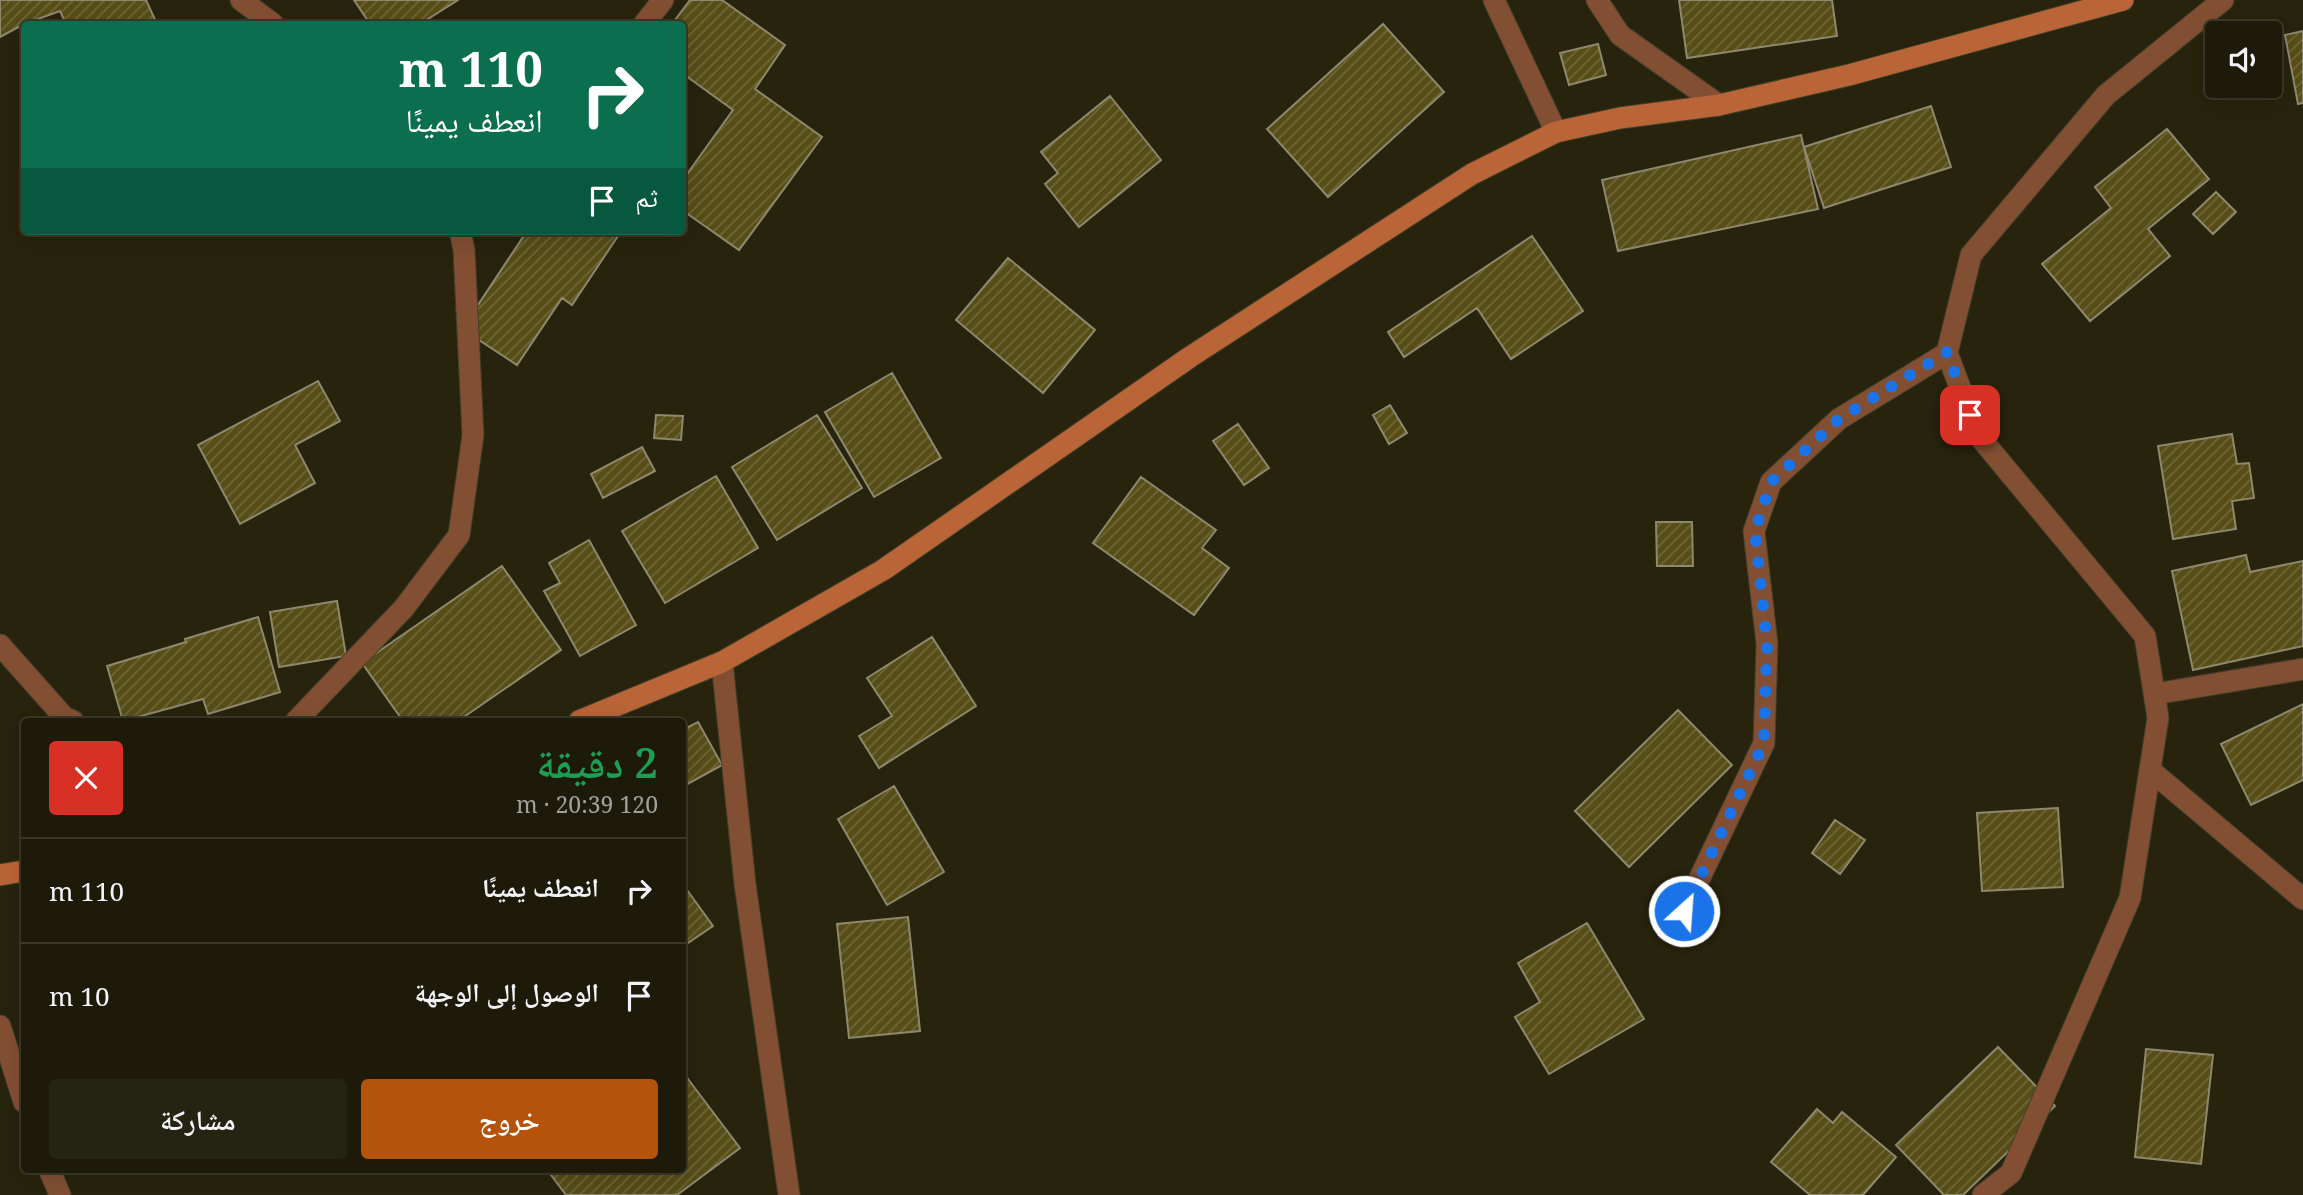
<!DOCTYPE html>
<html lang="ar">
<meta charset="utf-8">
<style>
body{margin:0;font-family:"Noto Serif","Noto Naskh Arabic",serif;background:#252312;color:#f1f3f6;direction:rtl;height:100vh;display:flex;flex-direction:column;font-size:26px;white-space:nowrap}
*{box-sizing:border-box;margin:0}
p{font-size:23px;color:#a0a19c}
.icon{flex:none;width:38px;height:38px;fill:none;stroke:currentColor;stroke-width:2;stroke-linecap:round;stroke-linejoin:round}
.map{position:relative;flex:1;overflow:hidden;direction:ltr}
.sheet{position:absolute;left:21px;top:718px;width:665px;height:455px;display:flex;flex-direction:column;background:#1d1a09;border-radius:7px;box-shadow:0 7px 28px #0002,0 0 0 2px #3b382a;direction:rtl}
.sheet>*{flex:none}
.guide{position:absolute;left:21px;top:21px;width:665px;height:214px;border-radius:7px;box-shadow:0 7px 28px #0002,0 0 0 2px #3b382a;direction:rtl;background:#0b6e4f;color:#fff;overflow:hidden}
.buttons{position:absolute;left:2205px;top:21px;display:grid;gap:14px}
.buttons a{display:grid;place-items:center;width:77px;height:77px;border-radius:7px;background:#1d1a09;box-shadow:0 7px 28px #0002,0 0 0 2px #3b382a;font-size:35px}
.pin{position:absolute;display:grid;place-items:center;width:60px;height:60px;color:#fff;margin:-30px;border-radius:14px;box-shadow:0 4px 10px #0006}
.me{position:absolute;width:77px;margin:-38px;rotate:26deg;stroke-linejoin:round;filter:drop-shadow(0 0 5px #0008)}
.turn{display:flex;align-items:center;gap:24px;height:147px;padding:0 28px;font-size:32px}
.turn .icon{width:91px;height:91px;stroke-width:2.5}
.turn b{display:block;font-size:49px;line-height:60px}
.then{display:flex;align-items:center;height:66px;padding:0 28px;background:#0003;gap:14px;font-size:26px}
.round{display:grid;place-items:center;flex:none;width:74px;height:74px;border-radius:7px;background:#252312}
.head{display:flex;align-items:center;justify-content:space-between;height:119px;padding:0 28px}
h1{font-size:42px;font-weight:600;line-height:52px;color:#1e9e55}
.action{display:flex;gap:14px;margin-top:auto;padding:14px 28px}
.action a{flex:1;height:80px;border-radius:7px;background:#b45309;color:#fff;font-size:28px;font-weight:600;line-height:80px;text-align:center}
.action a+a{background:#252312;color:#f1f3f6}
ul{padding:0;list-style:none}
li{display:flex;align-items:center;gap:21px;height:105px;padding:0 28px;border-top:2px solid #3b382a}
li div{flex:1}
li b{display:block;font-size:26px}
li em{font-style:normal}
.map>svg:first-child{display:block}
</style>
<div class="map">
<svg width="2303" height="1195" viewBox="0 0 2303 1195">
<defs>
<pattern id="building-hatch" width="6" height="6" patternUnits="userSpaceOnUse" patternTransform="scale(1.75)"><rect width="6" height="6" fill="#574d17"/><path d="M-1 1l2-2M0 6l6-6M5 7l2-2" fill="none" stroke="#6f6738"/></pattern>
</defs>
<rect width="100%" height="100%" fill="#27230c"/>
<path fill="url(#building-hatch)" stroke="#8d886e" stroke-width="2" d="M0,0H146L157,24H66L60,11L24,24L0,37Z
M354,0H458L420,24H370Z
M690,0H722L785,45L755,89L822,137L739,250L682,210V181L733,110L682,73V24H672Z
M1679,0H1832L1837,36L1687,58Z
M1383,24L1444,92L1328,197L1267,129Z
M2303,31V103L2298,104L2285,35Z
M1598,44L1606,75L1569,85L1560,53Z
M1110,96L1161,160L1079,227L1045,184L1058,173L1041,152Z
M1931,106L1951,167L1824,208L1804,147Z
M2167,129L2209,179L2148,229L2170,256L2090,321L2042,264L2111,208L2095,187Z
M1801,135L1818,209L1618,251L1602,180Z
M2216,192L2236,212L2213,234L2193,214Z
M527,231H611L618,236L572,305L562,298L517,365L462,329Z
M1532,236L1583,311L1511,359L1477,308L1404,357L1388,332Z
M1008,258L1095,330L1043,393L956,320Z
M892,373L941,458L874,497L825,412Z
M318,381L340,421L295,445L315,483L240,524L198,445Z
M1390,405L1407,433L1389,444L1373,415Z
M656,415L683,416L681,440L654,438Z
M817,415L862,488L777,540L732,467Z
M1238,424L1269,468L1244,485L1213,441Z
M2232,434L2237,464L2249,463L2254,498L2232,501L2236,529L2173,539L2158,446Z
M642,447L655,471L603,498L591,474Z
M716,476L758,548L665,603L622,531Z
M1141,477L1216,530L1202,548L1229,568L1194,615L1093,543Z
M1656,522H1692L1693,566H1657Z
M589,540L636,625L580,656L544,591L560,583L549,563Z
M2246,555L2250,572L2303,561V646L2193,670L2172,571Z
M502,566L561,650L458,721H403L362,663Z
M337,601L346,656L279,667L270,612Z
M258,617L280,692L208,714L203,699L123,721L107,666L186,642L185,639Z
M932,637L976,706L879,768L859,736L892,716L867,678Z
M2303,704V780L2251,805L2221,744Z
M1678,710L1732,765L1629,867L1575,811Z
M698,722L722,765L682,787L693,781L682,787V730Z
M894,786L944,872L887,905L838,819Z
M2058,808L2063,887L1982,891L1977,813Z
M1835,820L1865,840L1840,874L1812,853Z
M682,883L713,926L682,947Z
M908,917L920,1031L849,1038L837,924Z
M1587,923L1644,1019L1549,1074L1515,1017L1540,1002L1518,963Z
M1998,1047L2055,1106L1963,1195H1944L1896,1145Z
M2146,1049L2213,1055L2201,1164L2135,1157Z
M685,1075L740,1148L677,1195H566L551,1175L559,1169H682V1077Z
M1817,1109L1833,1123L1842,1112L1896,1157L1863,1195H1810L1771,1162Z"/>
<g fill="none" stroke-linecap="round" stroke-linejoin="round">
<defs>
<path id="street" d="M241,0L273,24
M1494,0L1556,132
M1597,0L1620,35L1719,105
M644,24L663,0
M0,645L64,717L73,721
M722,662L745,884L789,1195
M2155,694L2303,669
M296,721L404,608L459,535L473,435L464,250L460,231
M2150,770L2303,899
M1684,911L1764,743L1767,644L1754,531L1771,482L1839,419L1947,353
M0,1026L24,1102
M49,1169L60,1195
M1983,1195L2011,1173L2130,898L2158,718L2145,636L1978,435L1947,353L1971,255L2106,95L2223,0"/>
<path id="secondary" d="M579,721L722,662L883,570L1190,357L1472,174L1556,132L1620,118L1719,105L1849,75L2123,0
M0,875L24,871"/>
</defs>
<use href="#street" stroke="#433f2a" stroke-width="23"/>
<use href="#secondary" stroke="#433f2a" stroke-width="23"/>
<use href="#street" stroke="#834f33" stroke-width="21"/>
<use href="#secondary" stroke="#ba6537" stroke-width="21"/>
</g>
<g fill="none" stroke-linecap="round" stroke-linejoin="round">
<path stroke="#1a73e8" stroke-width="12" stroke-dasharray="0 21.6" d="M1684,911L1764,743L1767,644L1755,531L1771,482L1839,419L1947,352L1970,415"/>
</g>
</svg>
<div class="buttons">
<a><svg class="icon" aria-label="sound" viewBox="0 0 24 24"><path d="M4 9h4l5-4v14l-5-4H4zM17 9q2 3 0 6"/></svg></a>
</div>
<div class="pin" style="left:1970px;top:415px;background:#d93025"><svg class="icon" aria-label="arrive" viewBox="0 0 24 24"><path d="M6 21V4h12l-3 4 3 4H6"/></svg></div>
<svg class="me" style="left:1684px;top:911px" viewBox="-20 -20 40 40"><circle r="17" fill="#1a73e8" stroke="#fff" stroke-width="3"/><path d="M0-11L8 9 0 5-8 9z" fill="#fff"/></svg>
<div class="guide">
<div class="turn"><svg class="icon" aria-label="right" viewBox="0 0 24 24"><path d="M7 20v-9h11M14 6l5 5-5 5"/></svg><div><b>110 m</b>انعطف يمينًا</div></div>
<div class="then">ثم<svg class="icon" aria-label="arrive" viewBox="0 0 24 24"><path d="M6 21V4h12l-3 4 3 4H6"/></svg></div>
</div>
<section class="sheet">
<div class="head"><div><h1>2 دقيقة</h1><p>120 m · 20:39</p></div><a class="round" style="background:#d93025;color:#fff"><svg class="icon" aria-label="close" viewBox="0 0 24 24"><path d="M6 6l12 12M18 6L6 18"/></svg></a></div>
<ul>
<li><svg class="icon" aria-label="right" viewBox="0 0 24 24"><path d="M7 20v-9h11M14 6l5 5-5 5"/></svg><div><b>انعطف يمينًا</b></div><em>110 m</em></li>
<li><svg class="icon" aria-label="arrive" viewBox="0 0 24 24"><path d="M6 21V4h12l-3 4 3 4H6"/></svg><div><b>الوصول إلى الوجهة</b></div><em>10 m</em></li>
</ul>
<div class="action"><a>خروج</a><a>مشاركة</a></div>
</section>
</div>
